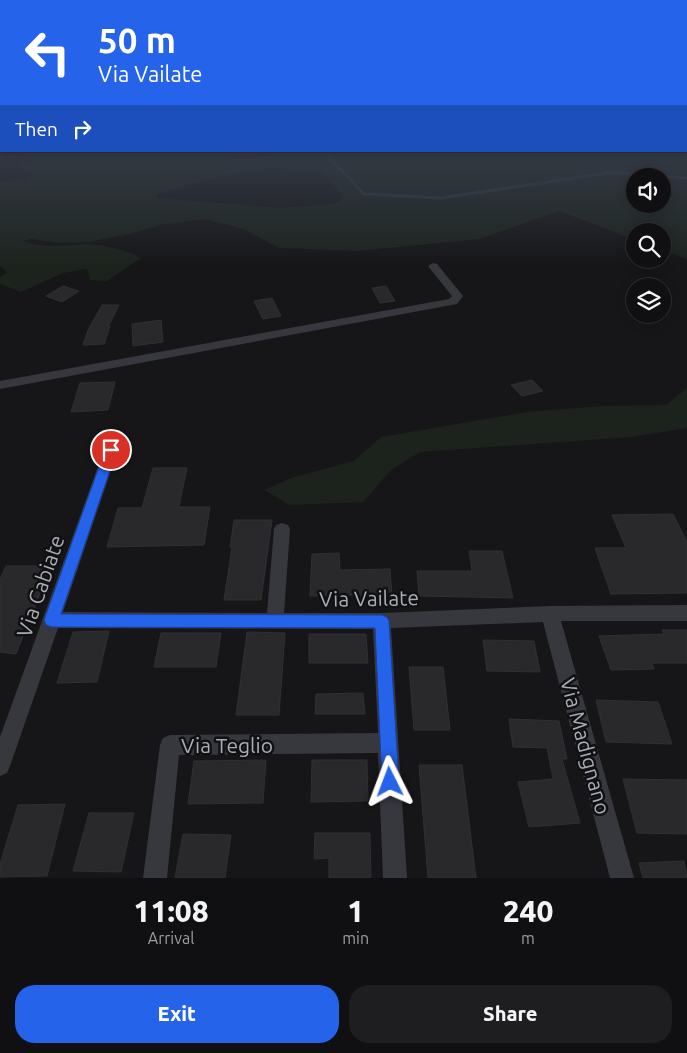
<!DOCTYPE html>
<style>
body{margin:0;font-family:Ubuntu,sans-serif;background:#1e1e20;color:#f1f3f6;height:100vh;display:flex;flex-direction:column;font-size:19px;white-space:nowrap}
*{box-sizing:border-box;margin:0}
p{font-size:16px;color:#9c9d9f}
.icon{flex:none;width:28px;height:28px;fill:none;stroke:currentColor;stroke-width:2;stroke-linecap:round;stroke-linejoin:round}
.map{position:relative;height:878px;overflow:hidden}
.drawer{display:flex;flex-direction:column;background:#101012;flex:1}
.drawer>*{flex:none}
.top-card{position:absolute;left:0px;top:0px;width:688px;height:152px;box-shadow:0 2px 12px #0003,0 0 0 1px #303032;background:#2563eb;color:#fff;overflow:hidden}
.buttons{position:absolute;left:626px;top:168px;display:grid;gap:10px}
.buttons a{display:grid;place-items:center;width:45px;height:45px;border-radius:50%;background:#101012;box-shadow:0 2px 12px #0003,0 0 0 1px #303032;font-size:25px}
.pin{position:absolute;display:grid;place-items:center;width:42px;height:42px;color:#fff;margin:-21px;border:2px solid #fff;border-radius:50%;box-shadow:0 1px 5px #0007}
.me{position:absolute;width:55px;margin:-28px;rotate:357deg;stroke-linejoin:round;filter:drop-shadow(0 0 4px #0008)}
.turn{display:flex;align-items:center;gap:18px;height:105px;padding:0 15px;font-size:22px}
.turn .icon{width:65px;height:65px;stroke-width:2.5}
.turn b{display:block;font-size:35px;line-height:42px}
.then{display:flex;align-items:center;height:48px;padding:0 15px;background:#0003;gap:10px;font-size:19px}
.eta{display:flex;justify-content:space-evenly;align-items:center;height:85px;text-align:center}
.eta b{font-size:30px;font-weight:800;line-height:35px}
.action{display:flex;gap:10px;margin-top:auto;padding:10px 15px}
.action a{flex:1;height:58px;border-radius:20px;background:#2563eb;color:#fff;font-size:20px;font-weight:800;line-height:58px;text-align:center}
.action a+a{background:#1e1e20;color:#f1f3f6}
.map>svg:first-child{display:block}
</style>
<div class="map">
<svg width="687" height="878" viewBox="0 0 687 878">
<rect width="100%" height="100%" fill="#161618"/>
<path fill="#1c231d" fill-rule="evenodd" d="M687,144V259L663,250L662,231H635V240L559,211L480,239L357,251L279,248L243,229L204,219L164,224L130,234L87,242L60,243L31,239L23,241C45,250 72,243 97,245C112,247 128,251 141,258L107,281L90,280L87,269L63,273L21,292L0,284V277L7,272L0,266V181L27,179L35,173L18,167L19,164L32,162L35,159L22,154L21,151H240L231,157C247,161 263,159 278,151H686ZM273,168L325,173L343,198L335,204L279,208L157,198V194L220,176ZM635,176H662V204H635Z
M687,388V428L631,437L420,452L391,470L363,502L290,505L264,490L291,478L354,461L381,437L527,412L601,406L666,405Z"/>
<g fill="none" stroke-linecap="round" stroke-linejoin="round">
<path stroke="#2c353c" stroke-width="3" d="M323,151L364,194L441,198L614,172L661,176
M662,176L687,178"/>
</g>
<path fill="#29292c" stroke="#303034" d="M63,286L79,291L62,302L46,296Z
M386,286L395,301L380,303L372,288Z
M272,298L281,316L263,319L254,301Z
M102,305H119L108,327L110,326L104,344L83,345L88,330Z
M161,320L163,342L133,346L132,324Z
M532,380L543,391L522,396L511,385Z
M115,382L108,410L71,412L80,383Z
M153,468H187L179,507H210L204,545L107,547L118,508H142Z
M673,514L687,542V593L611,594L595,548H626L612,515Z
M234,520H272L261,600H224L232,547H230Z
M469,551H502L513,598L419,596L417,571H472Z
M339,553L340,570L390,569L392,598H360V595L310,596L312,554Z
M6,566H51L16,654L0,652V579Z
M662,630H687V663H652L654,669L611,670L599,636L664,634Z
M109,631L97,682L57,683L73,632Z
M247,632L285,633L279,715H236Z
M161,633H221L216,667H154Z
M309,634H366L368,663H309Z
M483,640L534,641L540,672L487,671Z
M409,667H443L450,730H414Z
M363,693L365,714H315L316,694Z
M596,700L658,702L672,744L606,742Z
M509,719L559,721L567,759H562L580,823L529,827L518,782L553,779L547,748L513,747Z
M266,760L263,803L188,804L194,761Z
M312,760H367L368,801L311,802Z
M419,765H462L476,878H428Z
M623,779L687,780V834L637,833Z
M65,804L47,876L0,877V864L18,805Z
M89,813H134L121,872L73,871Z
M315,833H370L371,878H329V858L314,859Z
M183,834L231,835L225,878H175Z
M684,861L687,878H643L639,863Z"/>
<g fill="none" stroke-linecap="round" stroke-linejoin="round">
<path fill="#37383d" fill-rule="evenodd" d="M433,263L437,264L463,296L457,304L0,389V381L449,299L452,296L428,266Z
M111,445L116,447L118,450L63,612L267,613L274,529L276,525L282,523L288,525L290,529L284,613H382L550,606L687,605V621H561L634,878H610L543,622L391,628L407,878H383L378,753L179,755L167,878H143L160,745L163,738L170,735L378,733L373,629L58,628L10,766L7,773L0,776V737L104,450L106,447Z"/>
</g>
<linearGradient id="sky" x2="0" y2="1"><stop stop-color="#0c0c0d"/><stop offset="0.54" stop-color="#363c48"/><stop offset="1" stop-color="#363c48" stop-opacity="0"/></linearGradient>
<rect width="687" height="267" fill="url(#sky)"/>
<path fill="#2563eb" stroke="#184099" d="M111,446L117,450L61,614L382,615L387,617L389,621L399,782L397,788L390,791L384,788L382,782L375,628L52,627L46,625L44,620L105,450Z"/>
<g text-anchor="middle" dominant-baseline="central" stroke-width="5" stroke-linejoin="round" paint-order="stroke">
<g font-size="21" fill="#a8adb8" stroke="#111113">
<text transform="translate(40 586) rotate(-71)">Via Cabiate</text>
<text transform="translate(369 598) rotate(-1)">Via Vailate</text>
<text x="227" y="745">Via Teglio</text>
<text transform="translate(586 746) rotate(75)">Via Madignano</text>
</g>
</g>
</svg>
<div class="buttons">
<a><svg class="icon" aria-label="sound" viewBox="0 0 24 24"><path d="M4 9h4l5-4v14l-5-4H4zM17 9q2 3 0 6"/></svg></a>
<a><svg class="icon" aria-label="search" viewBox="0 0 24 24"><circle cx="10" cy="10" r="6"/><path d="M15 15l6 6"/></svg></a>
<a><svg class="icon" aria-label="layers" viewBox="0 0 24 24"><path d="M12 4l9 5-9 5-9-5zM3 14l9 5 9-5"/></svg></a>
</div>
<div class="pin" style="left:111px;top:450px;background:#d93025"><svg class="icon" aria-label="arrive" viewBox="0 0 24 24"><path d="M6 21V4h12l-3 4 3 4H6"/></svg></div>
<svg class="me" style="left:390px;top:782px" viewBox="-20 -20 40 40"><path d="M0-17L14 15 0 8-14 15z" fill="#2563eb" stroke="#fff" stroke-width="4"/></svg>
<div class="top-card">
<div class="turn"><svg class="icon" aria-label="left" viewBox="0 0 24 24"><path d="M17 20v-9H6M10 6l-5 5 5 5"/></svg><div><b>50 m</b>Via Vailate</div></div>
<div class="then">Then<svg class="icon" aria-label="right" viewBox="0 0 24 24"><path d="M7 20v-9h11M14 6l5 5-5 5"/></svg></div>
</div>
</div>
<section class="drawer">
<div class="eta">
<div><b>11:08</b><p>Arrival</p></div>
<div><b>1</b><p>min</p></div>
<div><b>240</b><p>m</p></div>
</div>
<div class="action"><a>Exit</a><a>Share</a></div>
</section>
